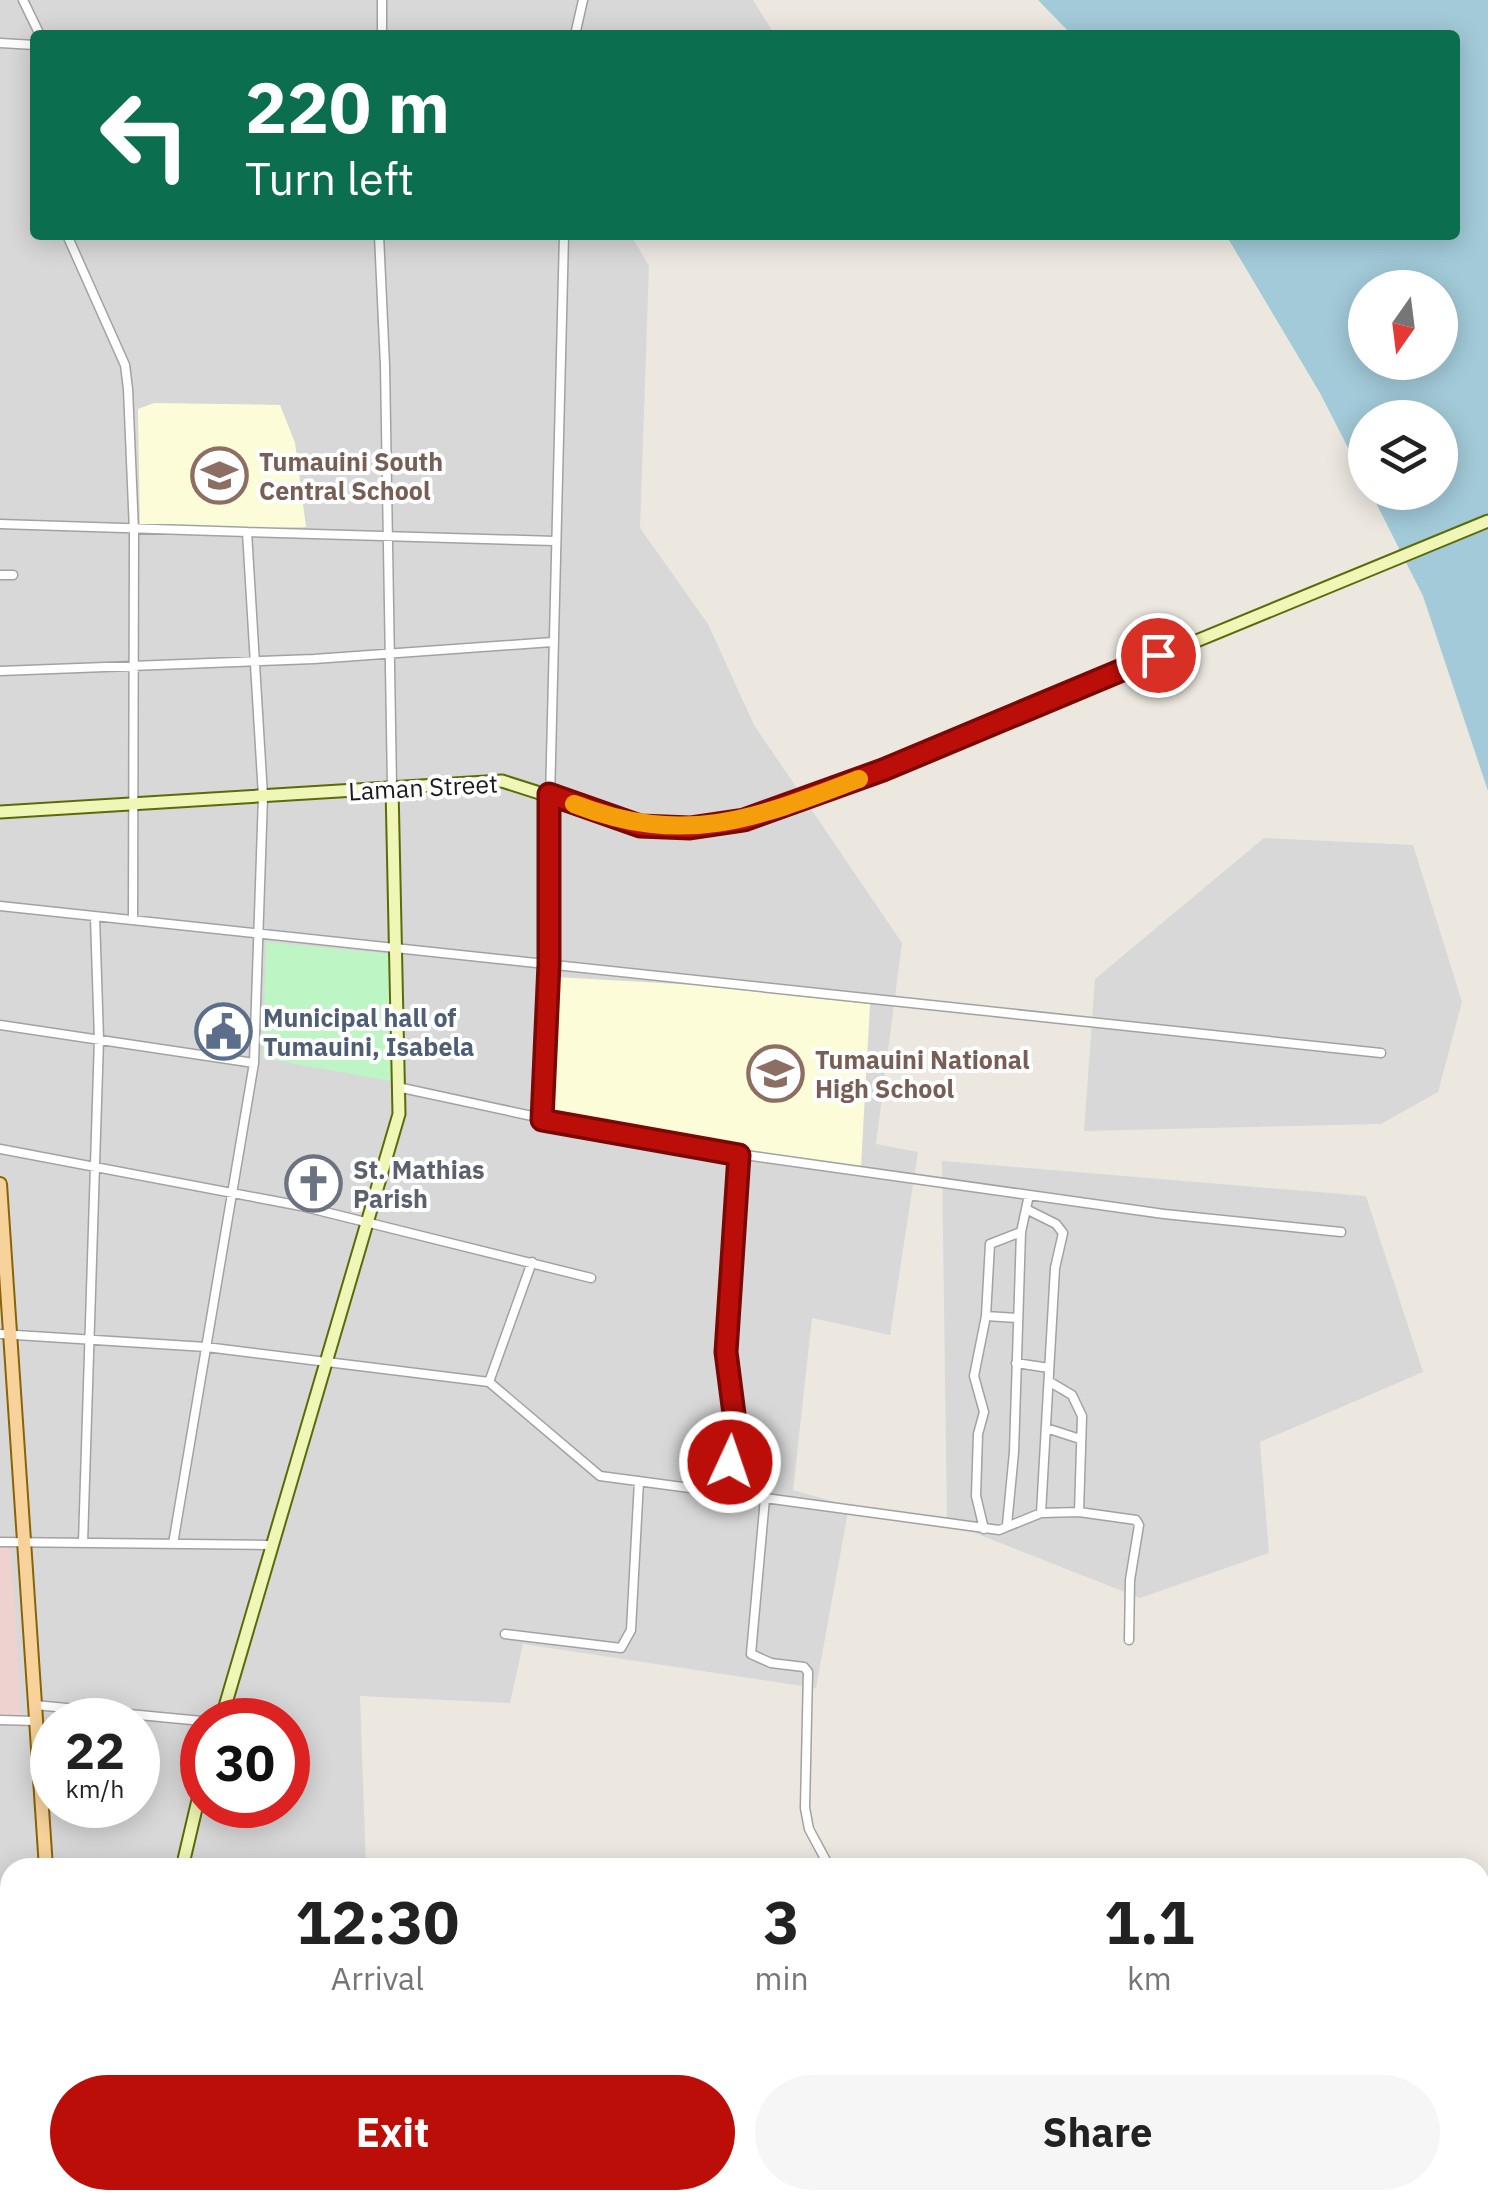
<!DOCTYPE html>
<style>
body{margin:0;font-family:"IBM Plex Sans",sans-serif;background:#f6f6f6;color:#222;height:100vh;display:flex;flex-direction:column;font-size:38px;white-space:nowrap}
*{box-sizing:border-box;margin:0}
p{font-size:32px;color:#767676}
.icon{flex:none;width:55px;height:55px;fill:none;stroke:currentColor;stroke-width:2;stroke-linecap:round;stroke-linejoin:round}
.map{position:relative;flex:1;overflow:hidden}
.details{position:absolute;left:0px;top:1858px;width:1490px;height:352px;display:flex;flex-direction:column;background:#fff;border-radius:30px 30px 0 0;box-shadow:0 5px 25px #0003}
.details>*{flex:none}
.hud{position:absolute;left:30px;top:30px;width:1430px;height:210px;border-radius:10px;box-shadow:0 5px 25px #0003;background:#0b6e4f;color:#fff;overflow:hidden}
.needle{width:65px;rotate:194deg}
.buttons{position:absolute;left:1348px;top:270px;display:grid;gap:20px}
.buttons a{display:grid;place-items:center;width:110px;height:110px;border-radius:50%;background:#fff;box-shadow:0 5px 25px #0003;font-size:50px}
.speed{position:absolute;left:30px;top:1698px;display:flex;gap:20px;font-size:50px;font-weight:700;text-align:center}
.speed>*{display:grid;place-content:center;width:130px;height:130px;border-radius:50%;background:#fff;box-shadow:0 5px 25px #0003;line-height:1}
.speed small{font-size:25px;font-weight:400}
.speed .limit{border:15px solid #d22;background:#fff;color:#111}
.pin{position:absolute;display:grid;place-items:center;width:85px;height:85px;color:#fff;margin:-42px;border:5px solid #fff;border-radius:50%;box-shadow:0 2px 10px #0007}
.me{position:absolute;width:110px;margin:-55px;rotate:3deg;stroke-linejoin:round;filter:drop-shadow(0 0 8px #0008)}
.turn{display:flex;align-items:center;gap:35px;height:210px;padding:0 50px;font-size:45px}
.turn .icon{width:130px;height:130px;stroke-width:2.5}
.turn b{display:block;font-size:70px;line-height:85px}
.eta{display:flex;justify-content:space-evenly;align-items:center;height:170px;text-align:center}
.eta b{font-size:60px;font-weight:700;line-height:70px}
.primary-button{display:flex;gap:20px;margin-top:auto;padding:20px 50px}
.primary-button a{flex:1;height:115px;border-radius:60px;background:#bc0e09;color:#fff;font-size:40px;font-weight:700;line-height:115px;text-align:center}
.primary-button a+a{background:#f6f6f6;color:#222}
.map>svg:first-child{display:block}
</style>
<div class="map">
<svg width="1488" height="2209" viewBox="0 0 1488 2209">
<rect width="100%" height="100%" fill="#ece8e0"/>
<path fill="#d9d8d8" fill-rule="evenodd" d="M0,0H753L775,35H35V235H631L649,266L640,528L708,624L754,725L902,943L876,1144L918,1152L890,1335L812,1318L793,1490L849,1506L816,1688L523,1644L510,1703L360,1696L366,1867L10,1868V2200H335L332,2209H0ZM52,1720H138V1805H52ZM202,1720H288V1805H202Z
M1264,838L1413,845L1462,1002L1438,1092L1381,1124L1084,1131L1095,979Z
M942,1161L1366,1196L1423,1372L1260,1442L1269,1553L1140,1598L947,1522Z
M469,2200H958L1004,2209H526Z
M1031,2200H1146L1145,2209H1030Z"/>
<path fill="#edd2d0" d="M0,1545H11L22,1719H0Z"/>
<path fill="#fcfdd8" d="M154,403L280,405L295,443L306,527L140,531L138,409Z
M555,977L696,985L870,1004L861,1167L678,1142L547,1118Z"/>
<path fill="#bdf6c4" d="M266,942L390,954L396,1082L263,1058Z"/>
<path fill="#a2cad8" fill-rule="evenodd" d="M1038,0H1488V791L1423,596L1371,493L1440,492V418H1365V481L1320,393L1226,235H1455V35H1072ZM1365,288H1440V362H1365Z"/>
<g fill="none" stroke-linecap="round" stroke-linejoin="round">
<defs>
<path id="street" d="M23,0L40,35
M382,0V35
M575,35L583,0
M0,43L35,45
M67,235L125,365L128,389L134,531L133,919
M379,235L385,365L392,787
M0,524L247,532L263,796L254,1063L173,1544
M247,532L555,541
M0,575H13
M0,671L314,659L552,642
M0,906L1381,1053
M0,1025L254,1063
M402,1088L653,1142L1164,1214L1341,1232
M542,1121L564,235
M0,1149L301,1206L591,1278
M1028,1210L1056,1224L1063,1233L1055,1268L1041,1513
M1017,1318L986,1316L990,1244L1021,1232
M0,1334L206,1347L489,1382L600,1476L765,1498L751,1654L771,1663L804,1667L808,1672L805,1808L809,1829L830,1868
M1016,1363L1049,1368
M489,1382L532,1262
M1050,1382L1072,1395L1082,1416L1079,1512
M1046,1428L1080,1439
M727,1491L734,1414L726,1352L739,1155
M765,1498L999,1530L1041,1513L1079,1512L1136,1520L1139,1525L1130,1580L1129,1640
M1007,1525L1014,1452L1021,1232L1029,1195
M984,1529L976,1496L978,1434L984,1412L974,1376L986,1316
M0,1542L269,1545
M83,1543L99,1039L95,917
M505,1634L621,1648L631,1630L639,1481
M35,1705L202,1721
M0,1720L35,1721
M194,2200L286,2207L462,2204L518,2209
M832,2200V2209
M674,2209V2200"/>
<path id="secondary" d="M0,812L502,781L640,825L716,826L767,814L883,770L1488,521
M221,1720L399,1114L392,787
M182,1868L202,1783
M96,2209L98,2200"/>
<path id="primary" d="M0,1184L46,1868
M60,2209L61,2200"/>
</defs>
<use href="#street" stroke="#a2a2a2" stroke-width="11"/>
<use href="#secondary" stroke="#5d6a09" stroke-width="15"/>
<use href="#primary" stroke="#8b6307" stroke-width="16"/>
<use href="#street" stroke="#fff" stroke-width="8"/>
<use href="#secondary" stroke="#f0f6b5" stroke-width="11"/>
<use href="#primary" stroke="#f7d29b" stroke-width="12"/>
</g>
<g fill="none" stroke-linecap="round" stroke-linejoin="round">
<defs>
<path id="route" d="M730,1462L734,1414L726,1352L739,1155L542,1120L549,964V794L640,826L690,828L744,820L883,770L1158,655"/>
</defs>
<use href="#route" stroke="#7a0906" stroke-width="25"/>
<use href="#route" stroke="#bc0e09" stroke-width="18"/>
<path stroke="#f59e0b" stroke-width="18" d="M574,804C684,847 755,819 859,779"/>
</g>
<defs>
<symbol id="school-ring" viewBox="-11 -11 22 22"><circle r="9.5" fill="#fff" stroke="#8d6e63" stroke-width="1.5"/><path d="M0-5L7-2L0 1L-7-2ZM-4 1L0 2.5L4 1V4Q0 6-4 4Z" fill="#8d6e63"/></symbol>
<symbol id="civic-ring" viewBox="-11 -11 22 22"><circle r="9.5" fill="#fff" stroke="#5c6f8a" stroke-width="1.5"/><path d="M-.6-6.5H3V-4.5H.6V-3L4-1V1h2V6H-6V1h2V-1L-.6-3ZM-1.2 2.5V6h2.4V2.5Z" fill="#5c6f8a"/></symbol>
<symbol id="church-ring" viewBox="-11 -11 22 22"><circle r="9.5" fill="#fff" stroke="#6b7280" stroke-width="1.5"/><path d="M-1.2-6h2.4v3.5h3.3v2.4h-3.3V6h-2.4V-.1h-3.3v-2.4h3.3Z" fill="#6b7280"/></symbol>
</defs>
<g fill-rule="evenodd">
<use href="#school-ring" x="188" y="444" width="63" height="63"/>
<use href="#civic-ring" x="192" y="1000" width="63" height="63"/>
<use href="#school-ring" x="744" y="1042" width="63" height="63"/>
<use href="#church-ring" x="282" y="1152" width="63" height="63"/>
</g>
<g text-anchor="middle" dominant-baseline="central" stroke-width="8" stroke-linejoin="round" paint-order="stroke">
<g font-size="25" font-weight="bold" fill="#785e54" stroke="#fff" text-anchor="start">
<text x="259" y="461">Tumauini South<tspan x="259" dy="29">Central School</tspan></text>
<text x="815" y="1059">Tumauini National<tspan x="815" dy="29">High School</tspan></text>
</g>
<g font-size="25" fill="#1b1b1b" stroke="#fff">
<text transform="translate(423 787) rotate(-3)">Laman Street</text>
</g>
<g font-size="25" font-weight="bold" fill="#4e5e75" stroke="#fff" text-anchor="start">
<text x="263" y="1017">Municipal hall of<tspan x="263" dy="29">Tumauini, Isabela</tspan></text>
</g>
<g font-size="25" font-weight="bold" fill="#5b616d" stroke="#fff" text-anchor="start">
<text x="353" y="1169">St. Mathias<tspan x="353" dy="29">Parish</tspan></text>
</g>
</g>
</svg>
<div class="buttons">
<a><svg class="needle" viewBox="-14 -14 28 28"><path d="M0-13l5 13h-10z" fill="#e53935"/><path d="M0 13l5-13h-10z" fill="#767676"/></svg></a>
<a><svg class="icon" aria-label="layers" viewBox="0 0 24 24"><path d="M12 4l9 5-9 5-9-5zM3 14l9 5 9-5"/></svg></a>
</div>
<div class="speed"><div>22<small>km/h</small></div><div class="limit">30</div></div>
<div class="pin" style="left:1158px;top:655px;background:#d93025"><svg class="icon" aria-label="arrive" viewBox="0 0 24 24"><path d="M6 21V4h12l-3 4 3 4H6"/></svg></div>
<svg class="me" style="left:730px;top:1462px" viewBox="-20 -20 40 40"><circle r="17" fill="#bc0e09" stroke="#fff" stroke-width="3"/><path d="M0-11L8 9 0 5-8 9z" fill="#fff"/></svg>
<div class="hud">
<div class="turn"><svg class="icon" aria-label="left" viewBox="0 0 24 24"><path d="M17 20v-9H6M10 6l-5 5 5 5"/></svg><div><b>220 m</b>Turn left</div></div>
</div>
<section class="details">
<div class="eta">
<div><b>12:30</b><p>Arrival</p></div>
<div><b>3</b><p>min</p></div>
<div><b>1.1</b><p>km</p></div>
</div>
<div class="primary-button"><a>Exit</a><a>Share</a></div>
</section>
</div>
